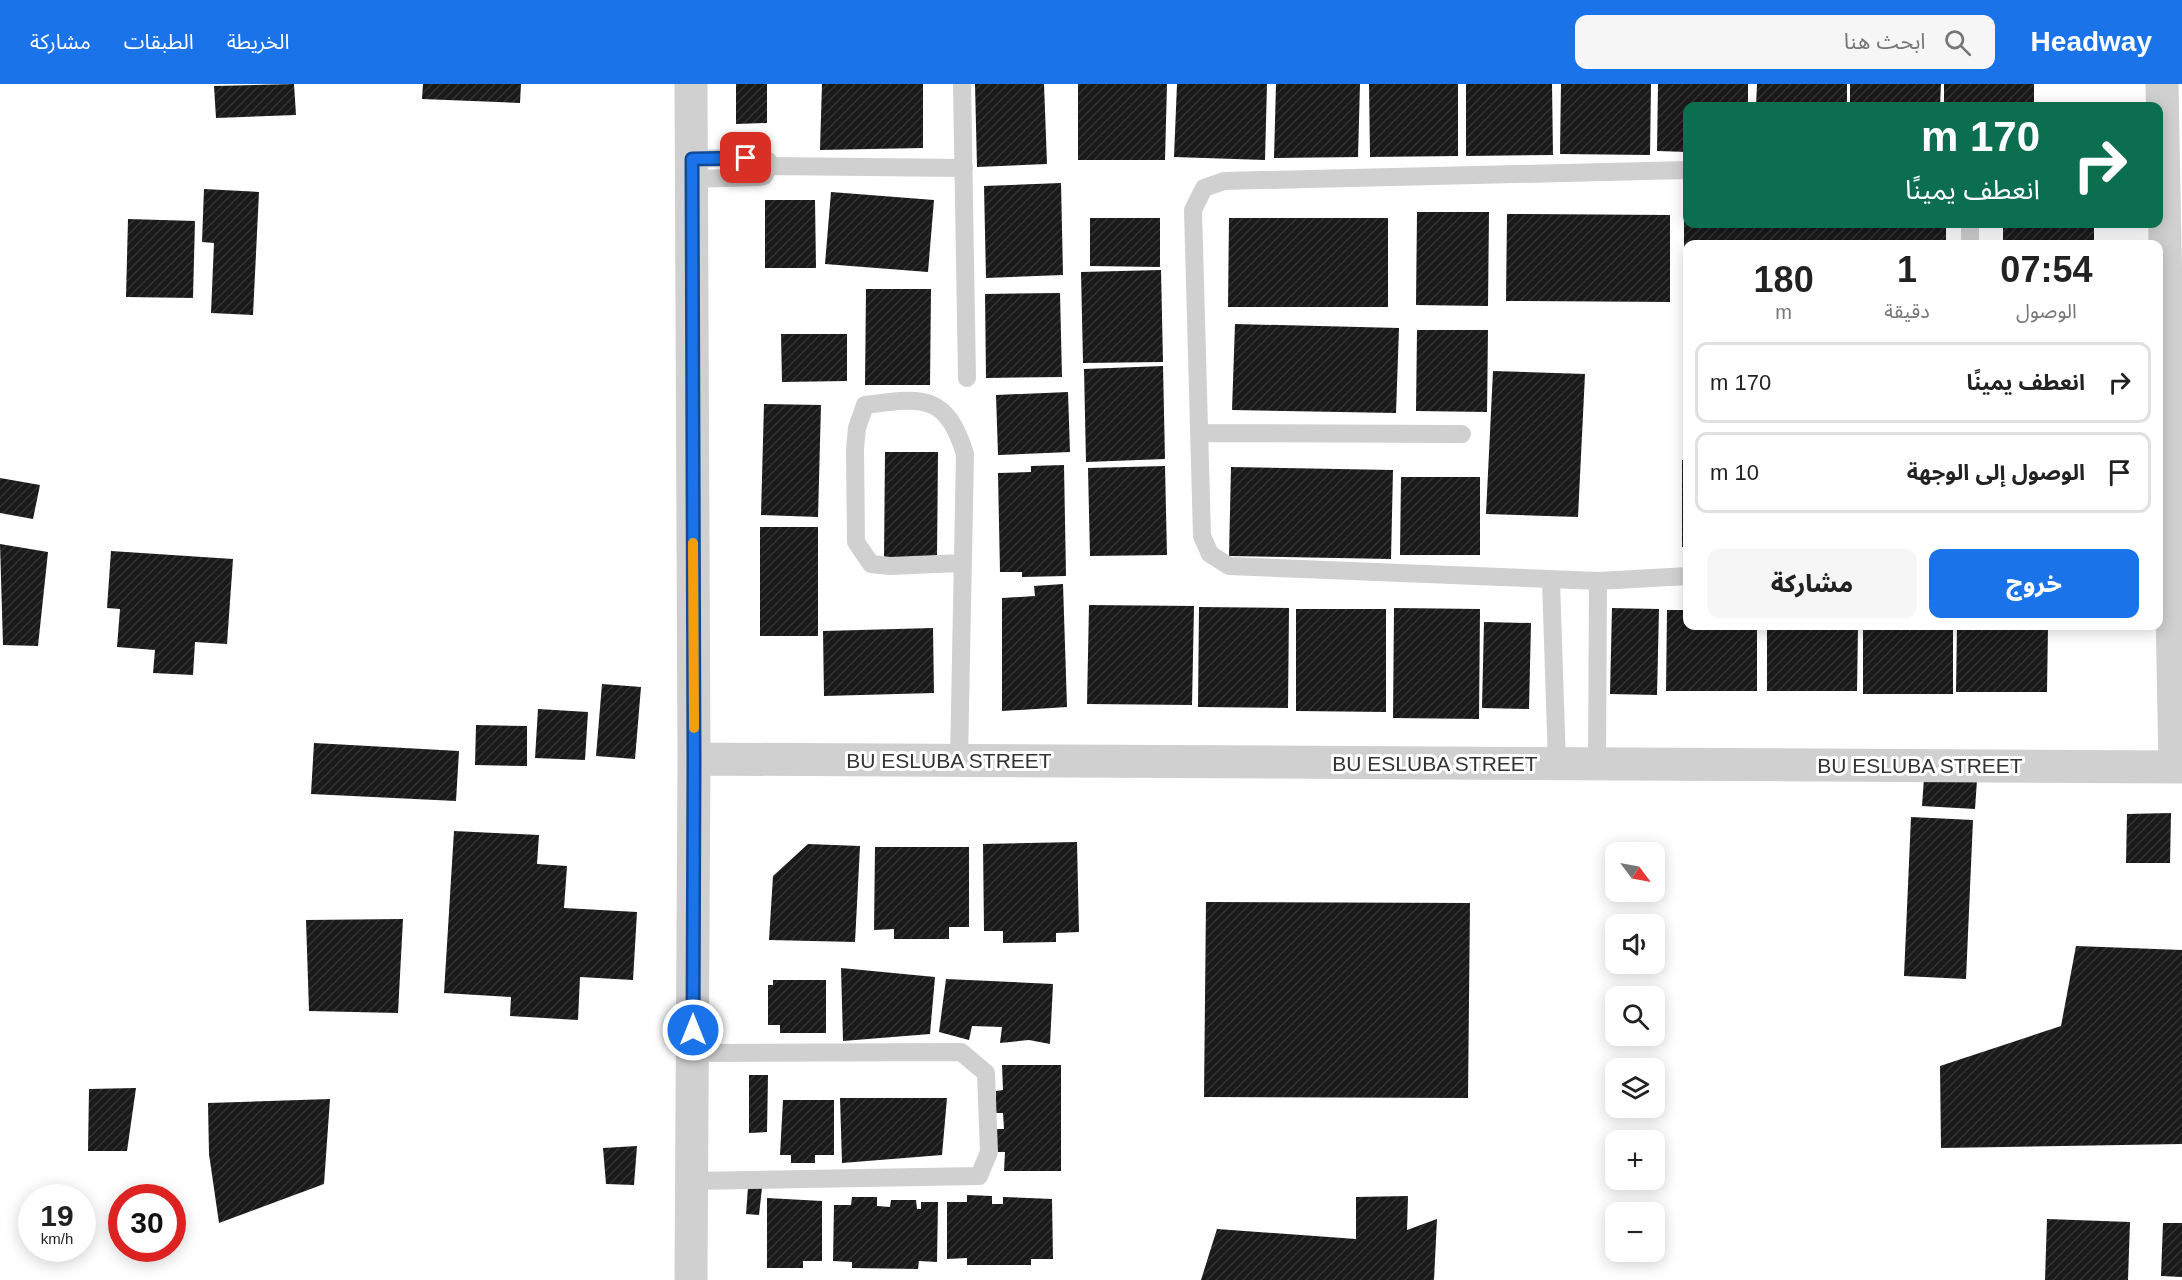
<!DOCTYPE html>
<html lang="ar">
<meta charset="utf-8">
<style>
body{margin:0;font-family:Arial,"Noto Sans Arabic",sans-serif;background:#f6f6f6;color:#222;direction:rtl;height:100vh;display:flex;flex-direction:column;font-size:22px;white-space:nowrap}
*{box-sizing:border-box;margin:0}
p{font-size:20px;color:#767676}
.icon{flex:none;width:33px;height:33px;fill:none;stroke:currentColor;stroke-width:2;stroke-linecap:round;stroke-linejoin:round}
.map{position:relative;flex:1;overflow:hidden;direction:ltr}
.panel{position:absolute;left:1683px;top:156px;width:480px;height:390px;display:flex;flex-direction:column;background:#fff;border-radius:12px;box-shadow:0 3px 15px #0003;direction:rtl}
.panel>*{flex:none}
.banner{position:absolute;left:1683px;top:18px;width:480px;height:126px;border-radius:12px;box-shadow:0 3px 15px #0003;direction:rtl;background:#0b6e4f;color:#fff;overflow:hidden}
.needle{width:39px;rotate:122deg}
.controls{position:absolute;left:1605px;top:758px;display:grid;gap:12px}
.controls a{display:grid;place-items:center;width:60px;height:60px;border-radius:12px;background:#fff;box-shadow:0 3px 15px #0003;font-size:30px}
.speed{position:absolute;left:18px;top:1100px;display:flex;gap:12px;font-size:30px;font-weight:700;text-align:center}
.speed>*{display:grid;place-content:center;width:78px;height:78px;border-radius:50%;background:#fff;box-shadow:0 3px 15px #0003;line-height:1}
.speed small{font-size:15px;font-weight:400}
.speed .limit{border:9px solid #d22;background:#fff;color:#111}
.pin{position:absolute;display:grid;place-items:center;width:51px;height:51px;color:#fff;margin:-26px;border-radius:12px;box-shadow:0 3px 9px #0006}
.me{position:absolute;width:66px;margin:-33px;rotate:0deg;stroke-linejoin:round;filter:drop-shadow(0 0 4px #0008)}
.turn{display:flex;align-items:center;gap:21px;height:126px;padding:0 24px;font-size:27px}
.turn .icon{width:78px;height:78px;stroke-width:2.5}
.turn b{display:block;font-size:42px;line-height:51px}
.eta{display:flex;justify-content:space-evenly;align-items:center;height:102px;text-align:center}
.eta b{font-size:36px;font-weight:800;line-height:42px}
.action{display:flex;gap:12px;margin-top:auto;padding:12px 24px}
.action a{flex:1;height:69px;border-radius:12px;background:#1a73e8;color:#fff;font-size:24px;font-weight:800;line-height:69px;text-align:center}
.action a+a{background:#f6f6f6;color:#222}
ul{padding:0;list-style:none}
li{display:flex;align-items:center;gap:18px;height:81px;margin:0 12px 9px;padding:0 12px;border:3px solid #e0e0e0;border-radius:12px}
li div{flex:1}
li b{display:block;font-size:22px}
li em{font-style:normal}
header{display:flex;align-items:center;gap:36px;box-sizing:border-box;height:84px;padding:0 30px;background:#1a73e8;color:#fff}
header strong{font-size:28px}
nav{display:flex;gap:33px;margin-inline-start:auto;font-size:21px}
.search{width:420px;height:54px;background:#f6f6f6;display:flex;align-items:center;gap:15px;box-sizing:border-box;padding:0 21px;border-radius:12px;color:#767676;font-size:22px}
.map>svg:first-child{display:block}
</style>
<header>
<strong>Headway</strong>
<div class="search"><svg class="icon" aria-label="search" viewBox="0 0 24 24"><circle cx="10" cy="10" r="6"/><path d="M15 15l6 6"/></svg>ابحث هنا</div>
<nav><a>الخريطة</a><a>الطبقات</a><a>مشاركة</a></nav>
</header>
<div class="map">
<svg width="2182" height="1196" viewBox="0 0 2182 1196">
<defs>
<pattern id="building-hatch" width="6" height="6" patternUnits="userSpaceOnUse" patternTransform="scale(1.5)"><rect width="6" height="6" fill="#1a1a1a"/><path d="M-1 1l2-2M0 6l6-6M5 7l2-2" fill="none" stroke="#333"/></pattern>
</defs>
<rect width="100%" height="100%" fill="#fff"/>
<path fill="url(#building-hatch)" d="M294,0L296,31L216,34L214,2Z
M423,0H521L520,19L422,15Z
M736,0H767V39L736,40Z
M822,0H923V64L820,66Z
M975,0H1044L1047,80L977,83Z
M1078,0H1167L1165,76H1078Z
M1177,0H1267L1265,76L1174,73Z
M1276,0H1360L1358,73L1274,74Z
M1369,0H1458V72L1370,73Z
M1466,0H1552L1553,71L1466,72Z
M1561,0H1651L1650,71L1560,70Z
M1658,0H1748V22H1688V68L1657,67Z
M1757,0H1847V22H1756Z
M1850,0H1941L1940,22H1850Z
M1944,0H2034V22H1944Z
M1061,99L1063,191L986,194L984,102Z
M204,105L259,108L253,231L211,229L214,159L202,158Z
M831,108L934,116L928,188L825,180Z
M765,116H815L816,184H765Z
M1417,128H1489L1488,222L1416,221Z
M1507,130L1670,131V218L1506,217Z
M1684,131H1688V140H1946V160H1688V218H1684Z
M1090,134H1160V183L1090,182Z
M1229,134H1388V223H1228Z
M128,135L195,137L193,214L126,213Z
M2003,140H2094V160H2003Z
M1161,186L1163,278L1083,279L1081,188Z
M866,205H931L930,301H865Z
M1060,209L1062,293L986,294L985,210Z
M1235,240L1399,244L1396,329L1232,326Z
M1685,242H1688V329H1685Z
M1417,246H1488L1487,328L1416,327Z
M781,250H847V297L782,298Z
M1163,282L1165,375L1086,378L1084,285Z
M1493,287L1585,290L1578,433L1486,430Z
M1068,308L1070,368L998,371L996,311Z
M764,320L821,321L818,433L761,431Z
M885,368H938L937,475H884Z
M1682,376H1688V463H1682Z
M1064,381L1066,492L1022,493V488H1000L998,389L1031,388V382Z
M1165,382L1167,471L1090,472L1088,384Z
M1231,383L1393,386L1391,475L1229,472Z
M1401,393H1480V471H1400Z
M0,394L40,401L33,435L0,429Z
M760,443H818V552H760Z
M0,460L48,468L38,562L3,561Z
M111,467L233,475L227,560L195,558L193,591L153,589L155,566L117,563L120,525L107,524Z
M1063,500L1067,623L1002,627V514L1035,512L1034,502Z
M1089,521L1194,522L1192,621L1087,620Z
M1199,523L1289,524L1288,624L1198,623Z
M1394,524L1480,525L1479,635L1393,634Z
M1612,524L1659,525L1657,611L1610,610Z
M1296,525H1386V628L1296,627Z
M1667,526H1688V542H1757V607H1666Z
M1484,538L1531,539L1529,625L1482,624Z
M1767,542H1858L1857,607H1767Z
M1863,542H1953V610H1863Z
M1957,542H2048L2047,608H1956Z
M933,544L934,609L824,612L823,547Z
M602,600L641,603L635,675L596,672Z
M538,625L588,628L585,676L535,674Z
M476,641L527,642V682L475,681Z
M314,659L459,667L456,717L311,710Z
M1924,694L1977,696L1975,725L1922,722Z
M2171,729L2170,779H2126L2127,730Z
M1911,733L1973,736L1966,895L1904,892Z
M454,747L539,751L537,780L567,782L564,824L637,828L633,896L580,893L578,936L510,932L511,913L444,909Z
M1077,758L1079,848L1056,849V858L1003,859V847H984L983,760Z
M808,760L860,762L855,858L769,856L773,792Z
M875,763H969V843H949V855H894V845L874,846Z
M1206,818L1470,819L1468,1014L1204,1013Z
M403,835L398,929L309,927L306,836Z
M2076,862L2182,866V1060L1941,1064L1940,982L2061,942Z
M841,884L935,893L930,950L843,957Z
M946,895L1053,900L1050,960L1029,956L1000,959L1002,943L972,942L969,956L939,948Z
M773,896H826V949H780V941H768V901H773Z
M1002,981H1061V1087H1004L1005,1068H995V1045H1004L1003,1029H996V1007L1003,1006Z
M749,991H768L767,1048L749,1049Z
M136,1004L127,1067H88L89,1005Z
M840,1014H947L942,1071L842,1079Z
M330,1015L324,1100L219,1139L209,1070L208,1019Z
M783,1016H834V1071H815V1079H791V1071H780Z
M637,1062L634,1101L606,1100L603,1064Z
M748,1103L762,1104L759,1131L746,1130Z
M967,1111L992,1112V1120H1003V1113L1052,1115L1053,1175H1031V1181H967V1174L947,1175V1118H967Z
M1408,1112L1407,1146L1437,1135L1434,1196H1201L1217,1145L1356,1155V1113Z
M852,1113H877V1122L890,1123L891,1116H916L917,1125H921V1118H938L937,1178L919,1177L918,1185L852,1184V1178L833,1177L834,1121H851Z
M767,1114L822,1117V1177H803V1184H767Z
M2047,1135L2130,1138L2128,1196H2045Z
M2163,1139H2182V1193L2161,1192Z"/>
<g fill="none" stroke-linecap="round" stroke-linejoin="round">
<path stroke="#d0d0d0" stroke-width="18" d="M962,0L967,294
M691,75L759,73L768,77L769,82
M769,82L964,84
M1688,86L1224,97L1204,104L1193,126L1202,452L1210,470L1229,482L1598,497L1688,492
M692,95L759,93L764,92L769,82
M1970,140V160
M1199,349L1462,350
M1551,496L1557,680
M959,676L965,370C946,308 921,314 865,321L857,344L855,365L856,458L871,480L890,482L961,479
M1597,679L1598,497
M692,1097L979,1092L989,1068L986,989L961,968L692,969"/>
<path stroke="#d0d0d0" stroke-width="33" d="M691,0L694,675L691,1196
M2162,0L2175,683
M694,675L2182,683"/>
</g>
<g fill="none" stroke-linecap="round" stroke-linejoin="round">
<defs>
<path id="route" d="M693,946L694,675L692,75L746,74"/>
</defs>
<use href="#route" stroke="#114b97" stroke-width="15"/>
<use href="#route" stroke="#1a73e8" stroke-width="10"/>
<path stroke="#f59e0b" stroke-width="10" d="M693,459L694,644"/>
</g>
<g text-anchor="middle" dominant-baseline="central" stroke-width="6" stroke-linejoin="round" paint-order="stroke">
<g font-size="21" fill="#333" stroke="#fff">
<text x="949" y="676">BU ESLUBA STREET</text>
<text x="1435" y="679">BU ESLUBA STREET</text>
<text x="1920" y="681">BU ESLUBA STREET</text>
</g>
</g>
</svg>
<div class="controls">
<a><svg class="needle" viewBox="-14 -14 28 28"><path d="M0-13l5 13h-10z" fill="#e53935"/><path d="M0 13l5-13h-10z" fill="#767676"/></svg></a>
<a><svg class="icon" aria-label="sound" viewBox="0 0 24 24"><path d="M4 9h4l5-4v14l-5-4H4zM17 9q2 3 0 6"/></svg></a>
<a><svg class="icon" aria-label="search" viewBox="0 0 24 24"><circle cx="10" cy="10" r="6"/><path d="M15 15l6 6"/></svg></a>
<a><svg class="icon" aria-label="layers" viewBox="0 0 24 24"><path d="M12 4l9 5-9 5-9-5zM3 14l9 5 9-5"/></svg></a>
<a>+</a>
<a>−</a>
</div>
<div class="speed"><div>19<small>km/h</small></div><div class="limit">30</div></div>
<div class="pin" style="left:746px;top:74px;background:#d93025"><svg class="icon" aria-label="arrive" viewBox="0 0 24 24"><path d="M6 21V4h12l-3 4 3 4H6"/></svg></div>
<svg class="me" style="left:693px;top:946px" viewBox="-20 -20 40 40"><circle r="17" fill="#1a73e8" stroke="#fff" stroke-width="3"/><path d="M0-11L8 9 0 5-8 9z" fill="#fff"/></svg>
<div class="banner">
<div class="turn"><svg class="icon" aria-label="right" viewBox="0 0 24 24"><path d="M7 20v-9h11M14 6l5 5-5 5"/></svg><div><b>170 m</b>انعطف يمينًا</div></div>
</div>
<section class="panel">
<div class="eta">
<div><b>07:54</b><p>الوصول</p></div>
<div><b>1</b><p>دقيقة</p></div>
<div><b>180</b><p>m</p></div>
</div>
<ul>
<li><svg class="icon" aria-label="right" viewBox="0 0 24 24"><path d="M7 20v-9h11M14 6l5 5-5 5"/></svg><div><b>انعطف يمينًا</b></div><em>170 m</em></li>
<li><svg class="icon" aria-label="arrive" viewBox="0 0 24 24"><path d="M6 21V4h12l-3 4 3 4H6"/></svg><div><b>الوصول إلى الوجهة</b></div><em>10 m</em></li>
</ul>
<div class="action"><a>خروج</a><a>مشاركة</a></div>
</section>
</div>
